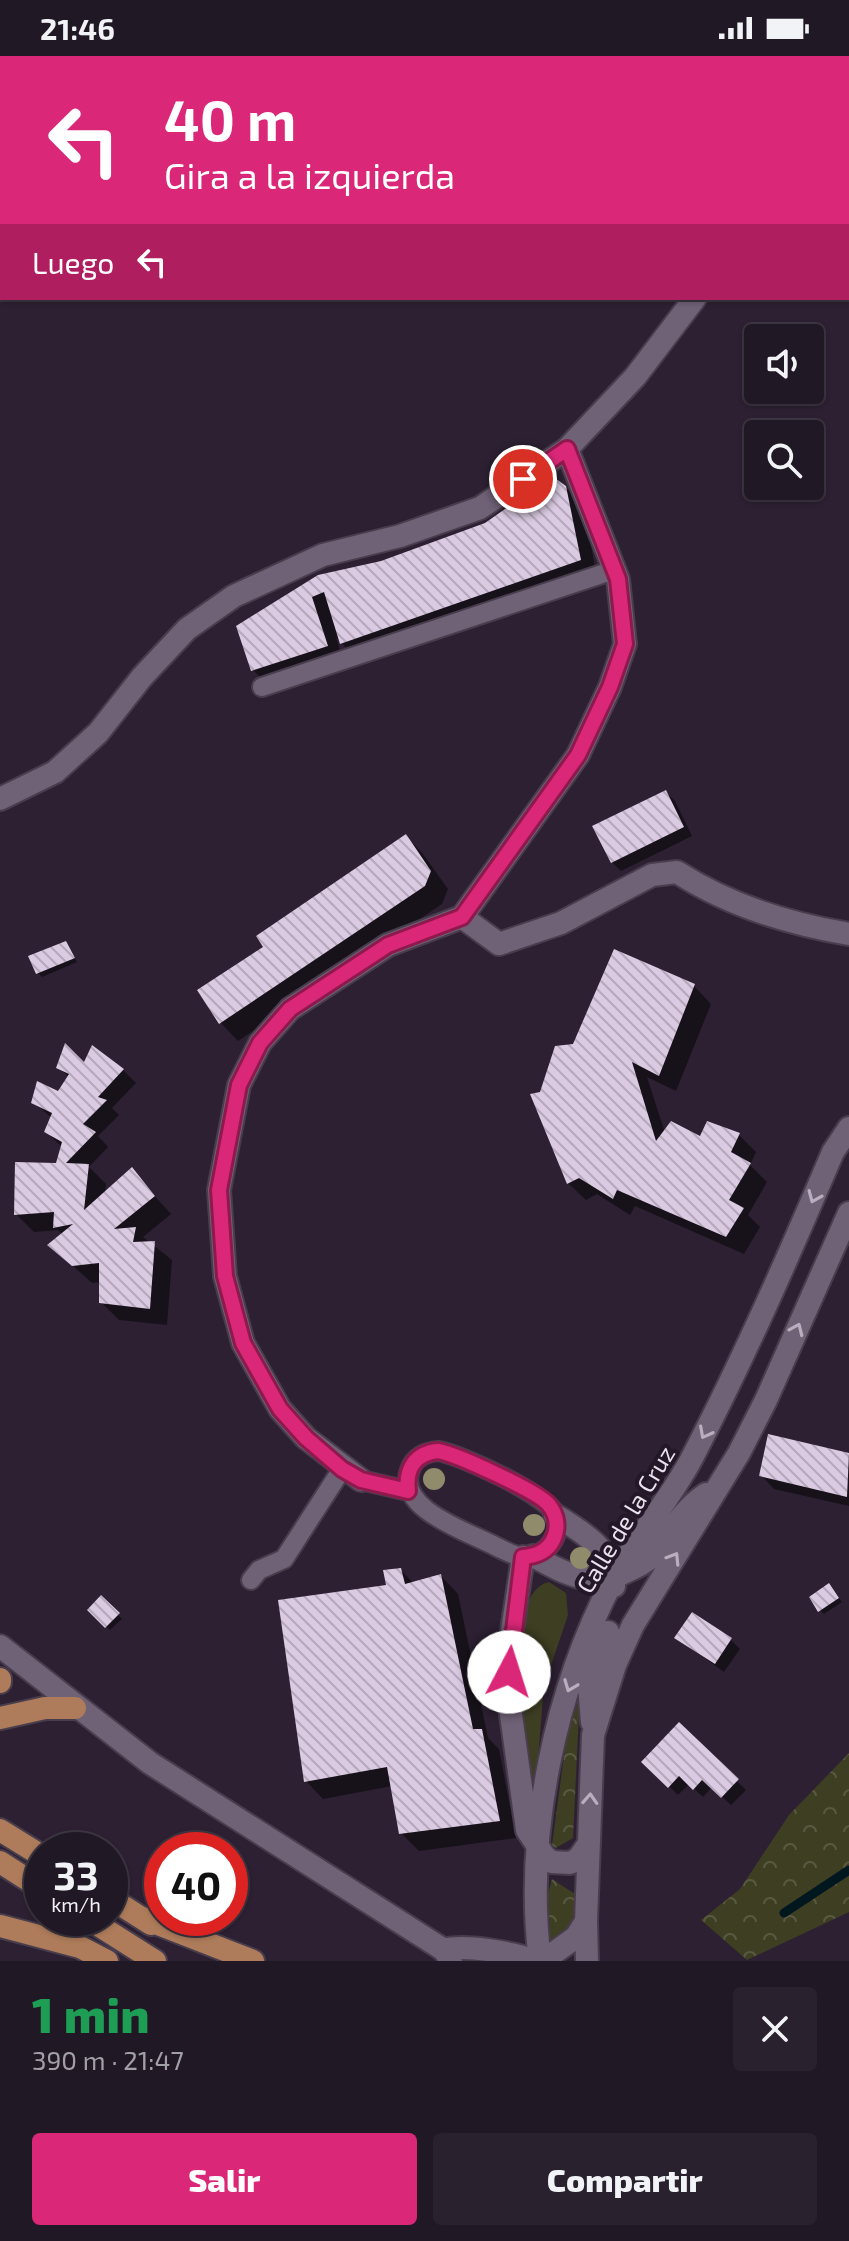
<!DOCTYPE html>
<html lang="es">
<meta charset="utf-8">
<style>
body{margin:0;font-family:"Exo 2",sans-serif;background:#29212e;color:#f1f3f6;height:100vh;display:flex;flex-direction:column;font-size:30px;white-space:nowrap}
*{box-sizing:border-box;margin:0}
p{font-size:26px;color:#a2a0a7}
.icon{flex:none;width:44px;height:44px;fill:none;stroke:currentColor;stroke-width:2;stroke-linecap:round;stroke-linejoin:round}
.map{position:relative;height:1905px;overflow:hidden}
.side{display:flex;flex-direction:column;background:#211826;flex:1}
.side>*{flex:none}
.guide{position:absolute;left:0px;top:0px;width:850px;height:244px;box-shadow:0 2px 6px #0004,0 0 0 2px #3e3743;background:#db2777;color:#fff;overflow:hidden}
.buttons{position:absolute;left:744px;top:268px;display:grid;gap:16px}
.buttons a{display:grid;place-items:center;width:80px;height:80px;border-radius:8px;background:#211826;box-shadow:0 2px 6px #0004,0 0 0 2px #3e3743;font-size:40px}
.speed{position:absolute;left:24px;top:1776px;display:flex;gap:16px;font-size:40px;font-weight:700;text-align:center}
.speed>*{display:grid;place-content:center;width:104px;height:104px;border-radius:50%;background:#211826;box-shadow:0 2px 6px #0004,0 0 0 2px #3e3743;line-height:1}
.speed small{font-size:20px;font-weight:400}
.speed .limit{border:12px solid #d22;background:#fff;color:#111}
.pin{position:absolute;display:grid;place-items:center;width:68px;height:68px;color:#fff;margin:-34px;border:4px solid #fff;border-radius:50%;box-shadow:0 2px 8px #0007}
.me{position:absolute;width:88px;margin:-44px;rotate:5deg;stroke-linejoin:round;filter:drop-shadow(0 0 6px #0008)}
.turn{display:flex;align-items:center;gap:28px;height:168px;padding:0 32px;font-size:36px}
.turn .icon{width:104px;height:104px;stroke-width:2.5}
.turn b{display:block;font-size:56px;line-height:68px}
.then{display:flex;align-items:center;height:76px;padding:0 32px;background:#0003;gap:16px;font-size:30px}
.round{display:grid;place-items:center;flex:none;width:84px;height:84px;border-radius:8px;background:#29212e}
.head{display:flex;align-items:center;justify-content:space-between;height:136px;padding:0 32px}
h1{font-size:48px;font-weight:800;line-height:60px;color:#1e9e55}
.button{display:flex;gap:16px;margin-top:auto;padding:16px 32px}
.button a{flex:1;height:92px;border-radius:8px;background:#db2777;color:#fff;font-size:32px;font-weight:800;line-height:92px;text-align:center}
.button a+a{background:#29212e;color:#f1f3f6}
.status{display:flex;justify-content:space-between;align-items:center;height:56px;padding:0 40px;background:#211826;direction:ltr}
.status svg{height:22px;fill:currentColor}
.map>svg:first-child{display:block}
</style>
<div class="status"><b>21:46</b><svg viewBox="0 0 49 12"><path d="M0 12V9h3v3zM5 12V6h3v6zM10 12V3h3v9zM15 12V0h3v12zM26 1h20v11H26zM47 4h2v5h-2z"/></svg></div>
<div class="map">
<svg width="849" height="1905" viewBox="0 0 849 1905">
<defs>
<pattern id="forest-crowns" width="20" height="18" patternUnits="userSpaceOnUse" patternTransform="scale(2)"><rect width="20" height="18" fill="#3d3e22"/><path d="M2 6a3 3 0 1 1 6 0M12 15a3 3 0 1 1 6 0" fill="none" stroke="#595a42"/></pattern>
<pattern id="building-back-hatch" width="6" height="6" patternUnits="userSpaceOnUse" patternTransform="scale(2)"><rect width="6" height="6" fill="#dacae2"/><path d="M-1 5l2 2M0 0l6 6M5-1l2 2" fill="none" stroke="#b5a8bb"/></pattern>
</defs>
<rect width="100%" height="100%" fill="#2c2032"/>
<path fill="url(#forest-crowns)" d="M580,1637L573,1782L556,1792L552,1789L566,1685Z
M849,1697V1856L747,1904L701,1864L740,1833L789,1759Z
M552,1823L575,1838L574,1866L555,1884L550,1883L548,1838Z"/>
<path fill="#3d3e22" d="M549,1526L566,1537L568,1559L544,1630L535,1739H530C526,1701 499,1536 549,1526Z"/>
<path fill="#0007" d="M565,431L583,449L597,521L359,605L336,581L344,608L270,631L253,614L238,571L381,507L486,469Z
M666,736L675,745L692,780L621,815L612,806Z
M406,780L423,798L448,833L442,848L238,985L221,967L200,934L266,892Z
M66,888L77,906L42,921L38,917Z
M694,930L711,948L676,1035L647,1021L665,1077L701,1083L739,1079L756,1096L750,1109L767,1126L748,1159L760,1171L744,1198L635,1150L630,1159L597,1138L586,1144L568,1127L541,1038L575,990Z
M84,1009L123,1014L136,1027L112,1052L119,1059L98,1080L108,1091L89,1111L106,1128L105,1138L131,1114L171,1158L143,1181L172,1204L167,1269L119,1264L101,1246V1226L92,1227L50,1189L63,1179L58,1174L34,1176L16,1158L57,1109L62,1091L46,1076L52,1062L33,1046L58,1038L69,1021L58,1011Z
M770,1381L849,1400V1450L774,1433L761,1419Z
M401,1514L414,1528L441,1520L458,1538L488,1682L499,1693L516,1782L419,1795L401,1777L392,1730L323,1743L306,1725L389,1531Z
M833,1534L842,1546L824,1558L820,1554Z
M101,1542L122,1563L110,1574L90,1554Z
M677,1582L731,1584L740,1593L724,1616Z
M679,1669L746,1734L731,1749L712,1731L703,1741L689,1728L678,1739L644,1706Z"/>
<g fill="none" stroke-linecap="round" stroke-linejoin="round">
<path stroke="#00171f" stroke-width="9" d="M784,1857L849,1814"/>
</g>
<path fill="url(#building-back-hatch)" d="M552,420L566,430L581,504L340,588L324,536L312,541L328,590L251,615L236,570L318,519L381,505L485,467Z
M666,734L684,771L611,807L592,770Z
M406,778L431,815L425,830L219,968L197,934L263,891L256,880Z
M66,885L75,902L36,918L28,900Z
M614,893L695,928L659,1020L632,1006L656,1085L671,1065L700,1080L707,1065L740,1077L731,1096L751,1107L729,1144L744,1152L726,1181L617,1134L613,1143L579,1122L567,1128L530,1038L540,1036L555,990L573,988Z
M65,987L84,1006L92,989L124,1013L98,1041L107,1044L83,1068L96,1076L66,1107L89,1108L84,1154L132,1111L155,1140L114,1173L136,1171L133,1186L155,1185L150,1253L99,1247V1207L72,1210L47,1189L73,1168L53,1172L54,1156L14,1159L15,1106L56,1107L62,1086L44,1076L52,1057L31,1047L37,1025L58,1035L69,1018L56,1012Z
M768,1378L849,1397L847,1441L759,1420Z
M401,1512L405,1528L441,1518L473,1673H482L500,1765L399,1778L387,1711L304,1726L278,1544L386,1529L383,1514Z
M829,1527L839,1542L818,1556L809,1541Z
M101,1539L120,1557L105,1572L87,1554Z
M692,1556L732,1582L715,1608L674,1582Z
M679,1666L739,1723L721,1742L702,1724L693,1734L679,1720L668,1732L641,1706Z"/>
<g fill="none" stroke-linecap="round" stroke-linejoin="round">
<defs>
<path id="service" d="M262,631L614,514
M438,1395C460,1398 547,1439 555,1458C563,1478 547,1501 525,1501C515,1501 506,1495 497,1491C469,1476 395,1453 410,1414C414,1401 426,1396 438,1395Z
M361,1424L408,1435
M251,1524L259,1514L284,1503L342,1413"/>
<path id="minor" d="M79,2L81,0
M839,2L840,0
M0,86L2,84
M0,743L55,716L98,677L142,621L187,573L234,540L323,499L400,480L480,452L567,393L635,321L695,242
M462,861L499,888L561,867L652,819L677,816C728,849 790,868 849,878
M361,1424L306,1382L280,1353L243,1287L225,1220L219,1134L239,1029L260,987L290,953L388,889L462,861L578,699L610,631L625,588L618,523L567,393"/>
<path id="tertiary" d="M555,1459C581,1475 616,1495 614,1530
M533,1500C569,1520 594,1533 632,1513C641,1509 651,1503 657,1494C673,1473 683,1454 706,1438
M523,1501L509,1595L508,1637L527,1774L545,1801L552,1806L570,1807L578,1803L588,1789
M0,1590L150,1707L444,1894L451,1905
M592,1666L589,1630L608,1576
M444,1894C465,1888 514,1897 536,1905
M540,1905C524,1780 555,1633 614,1522C637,1480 671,1443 693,1400C745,1300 789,1199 833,1096L849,1072
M543,1905L576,1881L586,1865
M587,1905L586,1865L593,1679L615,1609L633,1569L739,1397L766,1344L849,1157"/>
<path id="primary" d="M0,1623V1626
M0,1662L45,1652H75
M0,1774L42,1800
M0,1806L42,1833
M110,1842L151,1868
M140,1861L253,1905
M87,1862L155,1905
M0,1870L80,1891L107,1905"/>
</defs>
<use href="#service" stroke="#483d4c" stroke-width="22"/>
<use href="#minor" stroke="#483d4c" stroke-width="26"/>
<use href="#tertiary" stroke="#483d4c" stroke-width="26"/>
<use href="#primary" stroke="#483d4c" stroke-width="26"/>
<use href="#service" stroke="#6f6176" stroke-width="18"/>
<use href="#minor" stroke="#6f6176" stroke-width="22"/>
<use href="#tertiary" stroke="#6f6176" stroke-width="22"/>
<use href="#primary" stroke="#ae7c5a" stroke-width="22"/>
</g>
<g fill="#8f8b6b">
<circle cx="434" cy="1423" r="11"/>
<circle cx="534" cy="1469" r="11"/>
<circle cx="581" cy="1502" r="11"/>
</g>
<defs><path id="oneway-chevron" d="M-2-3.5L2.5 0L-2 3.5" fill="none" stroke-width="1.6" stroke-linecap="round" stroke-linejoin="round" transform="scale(2)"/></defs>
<g stroke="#b9aebe">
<use href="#oneway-chevron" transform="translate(814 1141) rotate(113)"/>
<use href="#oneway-chevron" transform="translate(797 1273) rotate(-66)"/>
<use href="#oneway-chevron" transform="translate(705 1377) rotate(118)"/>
<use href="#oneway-chevron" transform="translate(674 1502) rotate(-58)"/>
<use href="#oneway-chevron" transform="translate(570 1630) rotate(111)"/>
<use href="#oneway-chevron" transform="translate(590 1743) rotate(-87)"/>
</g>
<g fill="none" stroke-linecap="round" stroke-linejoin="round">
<defs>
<path id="route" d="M509,1616L523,1501C536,1500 547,1496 553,1484C559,1472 557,1459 549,1449C539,1436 456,1398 438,1395C416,1397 405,1412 408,1435L361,1424L342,1413L306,1382L280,1353L243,1287L225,1220L219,1134L239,1029L260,987L290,953L388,889L462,861L578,699L610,631L625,588L618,523L567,393L523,423"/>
</defs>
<use href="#route" stroke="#8e194d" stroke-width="20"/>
<use href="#route" stroke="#db2777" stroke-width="14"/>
</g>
<g text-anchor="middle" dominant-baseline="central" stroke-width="8" stroke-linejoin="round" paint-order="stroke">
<g font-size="24" fill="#eae2ee" stroke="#231728">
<text transform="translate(625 1463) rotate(-59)">Calle de la Cruz</text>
</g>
</g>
</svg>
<div class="buttons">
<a><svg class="icon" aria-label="sound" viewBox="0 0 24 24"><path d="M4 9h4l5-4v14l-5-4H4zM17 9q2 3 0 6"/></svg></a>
<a><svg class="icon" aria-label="search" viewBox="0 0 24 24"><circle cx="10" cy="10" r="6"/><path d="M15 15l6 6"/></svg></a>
</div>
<div class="speed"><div>33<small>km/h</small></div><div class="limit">40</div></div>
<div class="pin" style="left:523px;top:423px;background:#d93025"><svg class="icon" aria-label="arrive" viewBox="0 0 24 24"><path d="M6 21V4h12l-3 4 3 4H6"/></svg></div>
<svg class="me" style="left:509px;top:1616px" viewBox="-20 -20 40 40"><circle r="19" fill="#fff"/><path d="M0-13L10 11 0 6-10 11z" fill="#db2777"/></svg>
<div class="guide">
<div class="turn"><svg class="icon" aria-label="left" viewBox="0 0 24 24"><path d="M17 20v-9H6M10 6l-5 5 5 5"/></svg><div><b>40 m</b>Gira a la izquierda</div></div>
<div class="then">Luego<svg class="icon" aria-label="left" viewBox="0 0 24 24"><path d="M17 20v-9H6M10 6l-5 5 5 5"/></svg></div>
</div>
</div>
<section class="side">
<div class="head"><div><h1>1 min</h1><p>390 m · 21:47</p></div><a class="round"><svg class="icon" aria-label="close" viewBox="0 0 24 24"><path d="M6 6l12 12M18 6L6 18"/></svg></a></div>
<div class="button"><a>Salir</a><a>Compartir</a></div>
</section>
